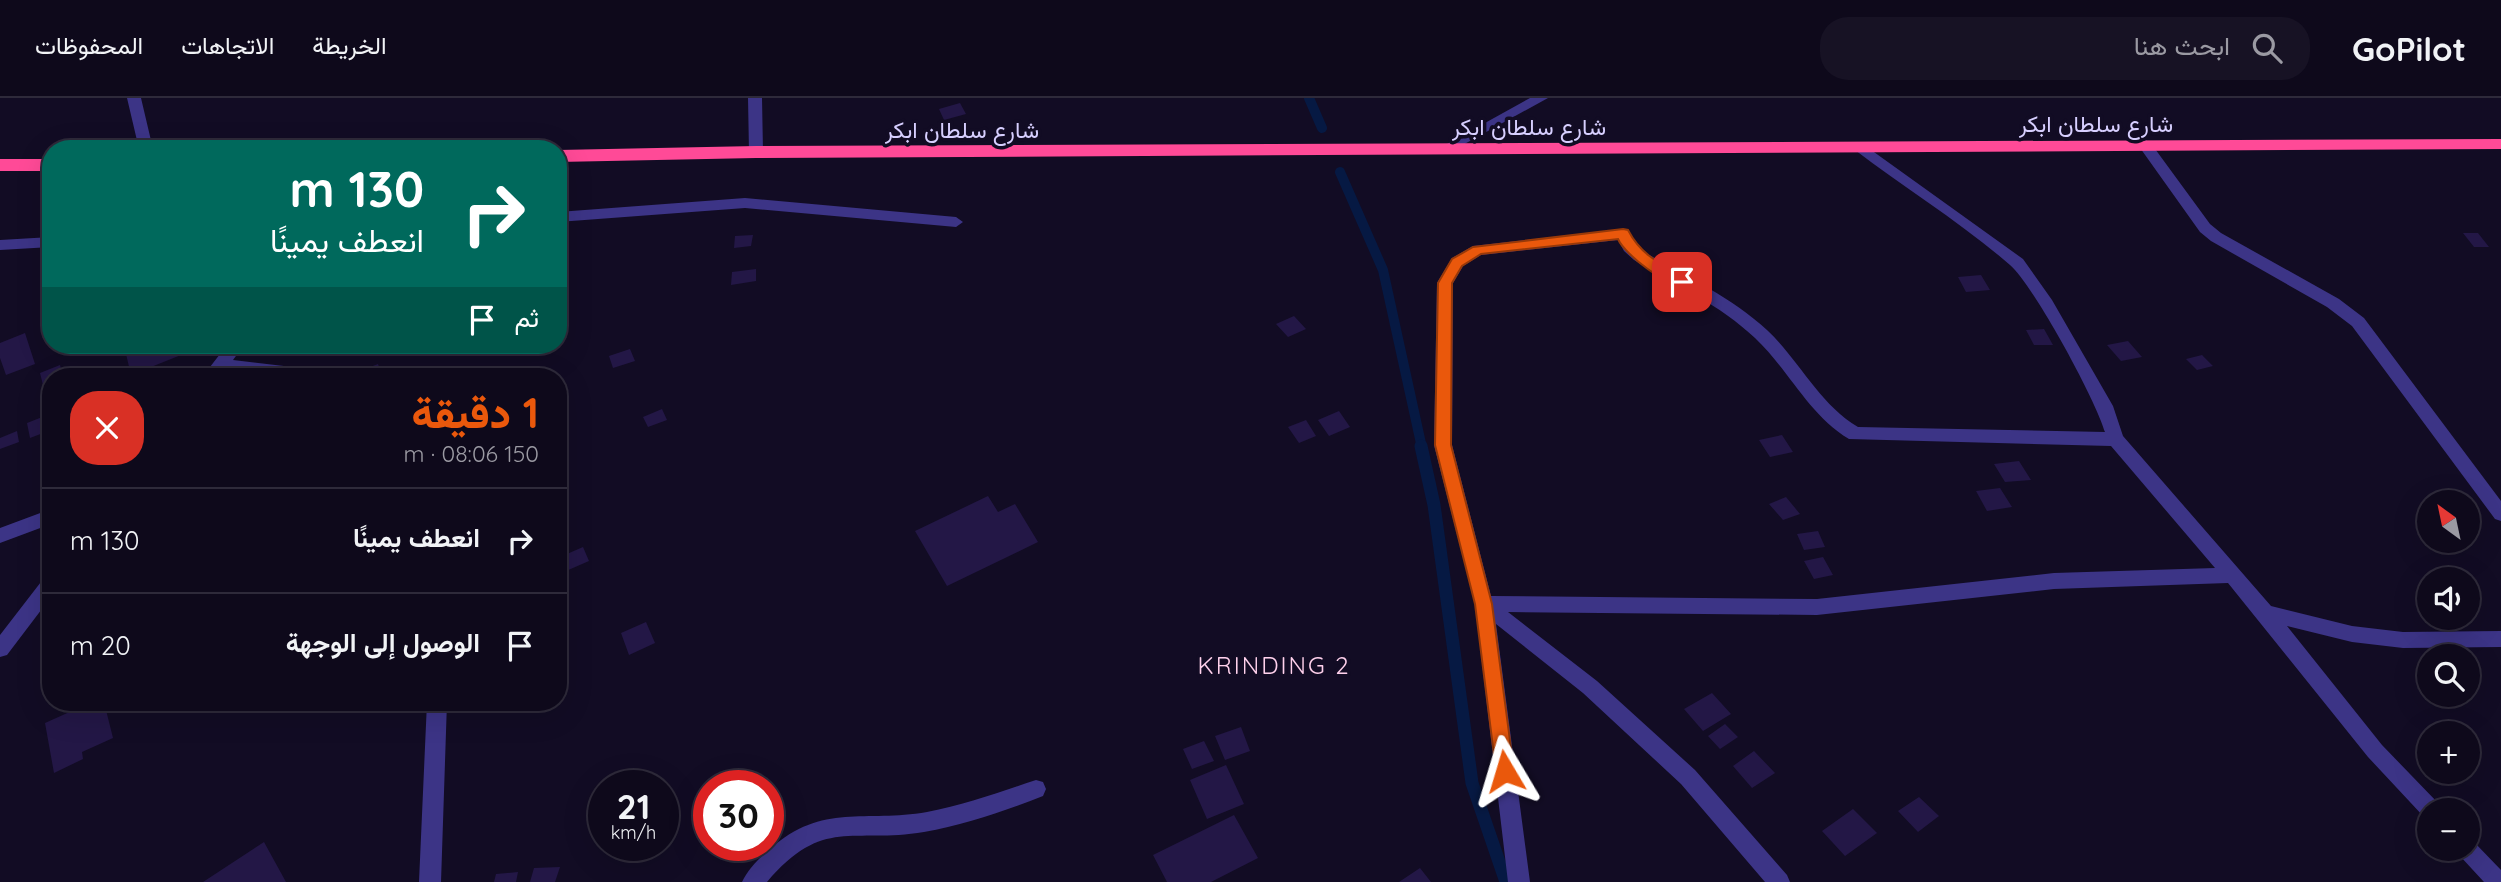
<!DOCTYPE html>
<html lang="ar">
<meta charset="utf-8">
<style>
body{margin:0;font-family:Quicksand,Vazirmatn,sans-serif;background:#171224;color:#f1f3f6;direction:rtl;height:100vh;display:flex;flex-direction:column;font-size:26px;white-space:nowrap}
*{box-sizing:border-box;margin:0}
p{font-size:23px;color:#9b9aa3}
.icon{flex:none;width:38px;height:38px;fill:none;stroke:currentColor;stroke-width:2;stroke-linecap:round;stroke-linejoin:round}
.map{position:relative;flex:1;overflow:hidden;direction:ltr}
.drawer{position:absolute;left:42px;top:270px;width:525px;height:343px;display:flex;flex-direction:column;background:#0e091b;border-radius:28px;box-shadow:0 7px 28px #0002,0 0 0 2px #2e2a3a;direction:rtl}
.drawer>*{flex:none}
.hud{position:absolute;left:42px;top:42px;width:525px;height:214px;border-radius:28px;box-shadow:0 7px 28px #0002,0 0 0 2px #2e2a3a;direction:rtl;background:#00695c;color:#fff;overflow:hidden}
.needle{width:46px;rotate:327deg}
.controls{position:absolute;left:2417px;top:392px;display:grid;gap:14px}
.controls a{display:grid;place-items:center;width:63px;height:63px;border-radius:50%;background:#0e091b;box-shadow:0 7px 28px #0002,0 0 0 2px #2e2a3a;font-size:35px}
.speed{position:absolute;left:588px;top:672px;display:flex;gap:14px;font-size:35px;font-weight:700;text-align:center}
.speed>*{display:grid;place-content:center;width:91px;height:91px;border-radius:50%;background:#0e091b;box-shadow:0 7px 28px #0002,0 0 0 2px #2e2a3a;line-height:1}
.speed small{font-size:18px;font-weight:400}
.speed .limit{border:10px solid #d22;background:#fff;color:#111}
.pin{position:absolute;display:grid;place-items:center;width:60px;height:60px;color:#fff;margin:-30px;border-radius:14px;box-shadow:0 4px 10px #0006}
.me{position:absolute;width:77px;margin:-38px;rotate:353deg;stroke-linejoin:round;filter:drop-shadow(0 0 5px #0008)}
.turn{display:flex;align-items:center;gap:24px;height:147px;padding:0 28px;font-size:32px}
.turn .icon{width:91px;height:91px;stroke-width:2.5}
.turn b{display:block;font-size:49px;line-height:60px}
.then{display:flex;align-items:center;height:66px;padding:0 28px;background:#0003;gap:14px;font-size:26px}
.round{display:grid;place-items:center;flex:none;width:74px;height:74px;border-radius:28px;background:#171224}
.overview{display:flex;align-items:center;justify-content:space-between;height:119px;padding:0 28px}
h1{font-size:42px;font-weight:800;line-height:52px;color:#ea580c}
ul{padding:0;list-style:none}
li{display:flex;align-items:center;gap:21px;height:105px;padding:0 28px;border-top:2px solid #2e2a3a}
li div{flex:1}
li b{display:block;font-size:26px}
li em{font-style:normal}
header{display:flex;align-items:center;gap:42px;box-sizing:border-box;height:98px;padding:0 35px;background:#0e091b;border-bottom:2px solid #2e2a3a}
header strong{font-size:33px}
nav{display:flex;gap:38px;margin-inline-start:auto;font-size:24px}
.search{width:490px;height:63px;background:#171224;display:flex;align-items:center;gap:18px;box-sizing:border-box;padding:0 24px;border-radius:28px;color:#9b9aa3;font-size:26px}
.map>svg:first-child{display:block}
</style>
<header>
<strong>GoPilot</strong>
<div class="search"><svg class="icon" aria-label="search" viewBox="0 0 24 24"><circle cx="10" cy="10" r="6"/><path d="M15 15l6 6"/></svg>ابحث هنا</div>
<nav><a>الخريطة</a><a>الاتجاهات</a><a>المحفوظات</a></nav>
</header>
<div class="map">
<svg width="2501" height="784" viewBox="0 0 2501 784">
<rect width="100%" height="100%" fill="#120c24"/>
<g fill="none" stroke-linecap="round" stroke-linejoin="round">
<path stroke="#061943" stroke-width="10" d="M1309,0L1322,30
M1340,74L1383,172L1422,350"/>
<path stroke="#061943" stroke-width="13" d="M1421,348L1434,407L1472,685L1506,784"/>
</g>
<path fill="#231746" d="M960,5L966,16L944,22L939,11Z
M2463,135H2478L2489,149H2474Z
M753,137L751,148L734,150L735,138Z
M756,171V183L731,187L732,174Z
M1981,177L1990,192L1966,194L1958,179Z
M1294,218L1306,231L1288,239L1276,226Z
M2044,231L2053,247H2034L2026,232Z
M25,235L35,266L6,277L0,260V245Z
M2128,243L2142,259L2121,263L2107,247Z
M150,247H183L186,255L131,277L126,256Z
M630,251L635,263L613,270L609,258Z
M2202,257L2213,268L2197,272L2186,261Z
M378,266L382,278H347Z
M60,267L63,278H51V288L44,291L40,275Z
M662,311L667,322L648,329L643,319Z
M1339,313L1350,329L1329,338L1318,322Z
M50,316L51,332L30,340L27,325Z
M1306,322L1316,338L1299,345L1288,329Z
M17,333L19,344L0,351V340Z
M1782,337L1793,354L1770,359L1759,342Z
M2019,363L2031,382L2005,384L1994,366Z
M2000,390L2012,409L1987,413L1976,393Z
M988,398L998,414L1015,406L1038,444L947,488L915,433Z
M1786,399L1800,416L1783,422L1769,406Z
M1818,433L1825,449L1804,452L1797,436Z
M583,449L589,463L566,473L560,459Z
M1823,459L1833,477L1814,481L1804,463Z
M646,524L655,545L629,557L621,535Z
M1712,595L1731,616L1703,633L1684,611Z
M92,604H104L113,640L82,654L83,661L54,675L45,625Z
M1725,626L1738,639L1720,651L1708,638Z
M1241,629L1250,653L1225,662L1215,638Z
M1204,643L1214,663L1192,671L1183,651Z
M1754,653L1775,675L1752,690L1733,668Z
M1226,667L1244,706L1207,721L1190,682Z
M1919,699L1939,718L1918,734L1898,713Z
M1853,711L1877,735L1845,758L1822,733Z
M1234,717L1258,760L1211,784H1167L1153,757Z
M264,744L286,784H203Z
M560,769L555,784H530L534,770Z
M1420,770L1431,784H1399Z
M518,774L516,784H494L496,776Z"/>
<g fill="none" stroke-linecap="round" stroke-linejoin="round">
<path fill="#3c3486" fill-rule="evenodd" d="M127,0H141L153,51H139Z
M748,0H762L763,54L756,59L749,54Z
M1530,0H1548L1450,54L1445,56L1438,51Z
M2145,42L2150,44L2210,126L2221,135L2339,201L2364,220L2501,403V423L2495,421L2352,228L2327,209L2211,143L2200,134L2138,47Z
M1860,44L2023,161L2052,202L2113,308L2123,338L2271,508L2352,528L2403,534L2501,533V549L2403,550L2352,544L2287,528L2382,647L2438,705L2441,712H2429V721L2424,719L2368,659L2228,485L2054,491L1817,517L1508,514L1597,583L1695,672L1787,777L1790,784H1765L1681,686L1583,595L1496,526L1530,784H1508L1475,506L1434,347L1437,185L1452,160L1473,148L1623,131L1628,132L1635,146L1644,154C1686,178 1731,199 1767,232C1799,262 1819,306 1858,329L2105,334C2096,302 2034,188 2010,167C1963,126 1905,90 1855,52V46ZM1618,142L1624,153L1634,162C1675,186 1720,207 1755,240C1789,272 1808,316 1849,341L2111,348L2215,470L2054,475L1817,501L1491,498L1452,347L1453,185L1463,168L1481,157Z
M745,100L956,119L963,124L956,129L745,110L558,124V114Z
M51,139V149L0,152V142Z
M227,247H244L233,262L318,272L326,278H266L224,273L220,278H203Z
M51,411V426L0,445V430Z
M51,477V499L7,557L0,559V537L44,480Z
M427,604H447L441,784H419Z
M1036,682L1043,684L1046,691L1043,698C1005,713 965,727 924,734C852,746 823,718 767,784H742C748,771 759,760 770,751C823,704 865,725 927,714C965,707 1000,694 1036,682Z
M2468,741L2474,744L2501,772V784H2484L2460,758L2457,751H2468Z"/>
<path fill="#ff4a97" fill-rule="evenodd" d="M2501,41V51L756,60L558,64V52L756,48Z
M0,61H51V73H0Z"/>
</g>
<path fill="#ea580c" stroke="#983908" stroke-width="2" d="M1623,131L1628,132C1642,159 1662,166 1687,180V187C1669,191 1625,157 1618,141L1481,156L1462,168L1452,185L1451,347L1492,506L1514,673L1512,679L1505,681L1498,679L1496,673L1475,506L1435,347L1438,185L1452,161L1473,149Z"/>
<g text-anchor="middle" dominant-baseline="central" stroke-width="7" stroke-linejoin="round" paint-order="stroke">
<g font-size="23" fill="#d7cfff" stroke="#120c24">
<text x="2096" y="25">شارع سلطان ابكر</text>
<text x="1529" y="28">شارع سلطان ابكر</text>
<text x="962" y="31">شارع سلطان ابكر</text>
</g>
<g font-size="24" letter-spacing="2" fill="#ffd1ec" stroke="#120c24">
<text x="1274" y="567">KRINDING 2</text>
</g>
</g>
</svg>
<div class="controls">
<a><svg class="needle" viewBox="-14 -14 28 28"><path d="M0-13l5 13h-10z" fill="#e53935"/><path d="M0 13l5-13h-10z" fill="#9b9aa3"/></svg></a>
<a><svg class="icon" aria-label="sound" viewBox="0 0 24 24"><path d="M4 9h4l5-4v14l-5-4H4zM17 9q2 3 0 6"/></svg></a>
<a><svg class="icon" aria-label="search" viewBox="0 0 24 24"><circle cx="10" cy="10" r="6"/><path d="M15 15l6 6"/></svg></a>
<a>+</a>
<a>−</a>
</div>
<div class="speed"><div>21<small>km/h</small></div><div class="limit">30</div></div>
<div class="pin" style="left:1682px;top:184px;background:#d93025"><svg class="icon" aria-label="arrive" viewBox="0 0 24 24"><path d="M6 21V4h12l-3 4 3 4H6"/></svg></div>
<svg class="me" style="left:1505px;top:673px" viewBox="-20 -20 40 40"><path d="M0-17L14 15 0 8-14 15z" fill="#ea580c" stroke="#fff" stroke-width="4"/></svg>
<div class="hud">
<div class="turn"><svg class="icon" aria-label="right" viewBox="0 0 24 24"><path d="M7 20v-9h11M14 6l5 5-5 5"/></svg><div><b>130 m</b>انعطف يمينًا</div></div>
<div class="then">ثم<svg class="icon" aria-label="arrive" viewBox="0 0 24 24"><path d="M6 21V4h12l-3 4 3 4H6"/></svg></div>
</div>
<section class="drawer">
<div class="overview"><div><h1>1 دقيقة</h1><p>150 m · 08:06</p></div><a class="round" style="background:#d93025;color:#fff"><svg class="icon" aria-label="close" viewBox="0 0 24 24"><path d="M6 6l12 12M18 6L6 18"/></svg></a></div>
<ul>
<li><svg class="icon" aria-label="right" viewBox="0 0 24 24"><path d="M7 20v-9h11M14 6l5 5-5 5"/></svg><div><b>انعطف يمينًا</b></div><em>130 m</em></li>
<li><svg class="icon" aria-label="arrive" viewBox="0 0 24 24"><path d="M6 21V4h12l-3 4 3 4H6"/></svg><div><b>الوصول إلى الوجهة</b></div><em>20 m</em></li>
</ul>
</section>
</div>
